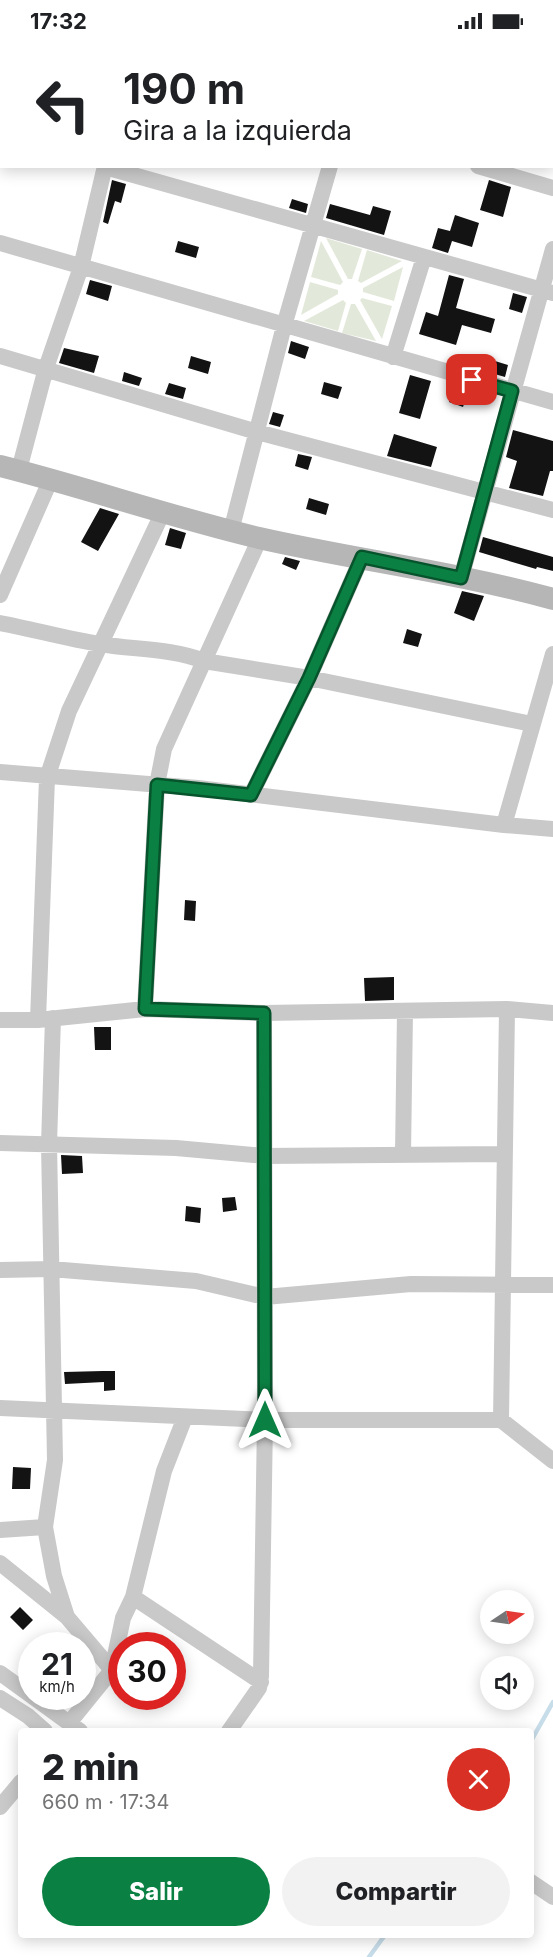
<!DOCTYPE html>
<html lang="es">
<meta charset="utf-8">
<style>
body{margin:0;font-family:Inter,sans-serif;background:#f2f2f2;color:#202124;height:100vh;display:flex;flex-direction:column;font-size:22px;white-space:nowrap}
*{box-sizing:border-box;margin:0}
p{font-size:20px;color:#757577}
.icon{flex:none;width:33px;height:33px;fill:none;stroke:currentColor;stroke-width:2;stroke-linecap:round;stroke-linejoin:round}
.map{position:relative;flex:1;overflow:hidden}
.sheet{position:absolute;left:18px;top:1686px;width:516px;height:210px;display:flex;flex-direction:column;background:#fff;border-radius:6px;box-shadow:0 3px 15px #0003}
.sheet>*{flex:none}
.hud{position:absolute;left:0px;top:0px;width:554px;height:126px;box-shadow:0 3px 15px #0003;background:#fff;color:#202124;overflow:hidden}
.needle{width:39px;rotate:77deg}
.buttons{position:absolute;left:480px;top:1548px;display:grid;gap:12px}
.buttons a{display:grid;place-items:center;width:54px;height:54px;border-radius:50%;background:#fff;box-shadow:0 3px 15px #0003;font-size:30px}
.speed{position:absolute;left:18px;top:1590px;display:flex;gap:12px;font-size:30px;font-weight:700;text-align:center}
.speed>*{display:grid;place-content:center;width:78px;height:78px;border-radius:50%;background:#fff;box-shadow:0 3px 15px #0003;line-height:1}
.speed small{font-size:15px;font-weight:400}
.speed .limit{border:9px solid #d22;background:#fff;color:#111}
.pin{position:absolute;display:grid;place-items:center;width:51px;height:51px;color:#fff;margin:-26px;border-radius:12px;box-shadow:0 3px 9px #0006}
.me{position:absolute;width:66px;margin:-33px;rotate:0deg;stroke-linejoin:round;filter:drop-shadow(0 0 4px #0008)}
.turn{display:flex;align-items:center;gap:21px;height:126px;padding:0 24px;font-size:27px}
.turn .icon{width:78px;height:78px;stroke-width:2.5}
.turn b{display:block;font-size:42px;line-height:51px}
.round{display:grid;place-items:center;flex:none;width:63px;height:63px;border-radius:32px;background:#f2f2f2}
.summary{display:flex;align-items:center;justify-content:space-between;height:102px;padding:0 24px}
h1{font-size:36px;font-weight:800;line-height:45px}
.action{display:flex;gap:12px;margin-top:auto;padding:12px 24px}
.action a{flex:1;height:69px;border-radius:36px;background:#0b8043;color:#fff;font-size:24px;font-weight:800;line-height:69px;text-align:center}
.action a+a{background:#f2f2f2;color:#202124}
.status{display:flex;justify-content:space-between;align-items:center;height:42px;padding:0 30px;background:#fff;direction:ltr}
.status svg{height:16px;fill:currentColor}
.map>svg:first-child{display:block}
</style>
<div class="status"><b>17:32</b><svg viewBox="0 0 49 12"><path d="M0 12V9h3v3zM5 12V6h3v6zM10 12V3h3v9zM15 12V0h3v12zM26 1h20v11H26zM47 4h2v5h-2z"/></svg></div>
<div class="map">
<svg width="553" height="1915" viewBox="0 0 553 1915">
<rect width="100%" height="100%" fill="#fff"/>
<path fill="#e3e9da" d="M326,196L362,207L352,237H348Z
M321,199L343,240L340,243L311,235Z
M367,208L402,219L361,241L358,239Z
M403,225L394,259L363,250V246Z
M310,240L338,248V252L301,273Z
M362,256L392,264L382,297L360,258Z
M343,258L346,261L338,289L304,279Z
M351,262H355L376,299L342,291Z"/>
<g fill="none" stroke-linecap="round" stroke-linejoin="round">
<path stroke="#c7dde9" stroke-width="4.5" d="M531,1699L553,1660
M369,1915L385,1893"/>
</g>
<path fill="#131313" d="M112,138L126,142L121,161L115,159L108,182L103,180Z
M489,138L511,145L503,175L480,168Z
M292,157L308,162L306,171L289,166Z
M330,162L370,173L373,164L391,169L384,193L326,176Z
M455,173L479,181L472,205L452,199L448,211L432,206L438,186L450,189Z
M178,199L199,205L196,216L175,210Z
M449,233L464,237L456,266L495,277L491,291L462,283L456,303L419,292L426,270L438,274Z
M90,238L112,244L108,259L86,252Z
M513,251L527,255L522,271L509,267Z
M291,299L309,305L305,317L288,311Z
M64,306L99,314L94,331L59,321Z
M191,314L211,320L208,332L188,326Z
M485,316L508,323L505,335L481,328Z
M124,330L142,336L139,344L122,339Z
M410,333L431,339L420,377L399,371Z
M324,340L342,345L338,357L321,352Z
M169,341L186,346L183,357L165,352Z
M454,342L469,347L463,365L449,360Z
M273,370L284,373L280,385L269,382Z
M513,388L553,399V429H550L543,454L509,446L517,419L506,415Z
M394,392L437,405L431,425L387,414Z
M298,412L312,415L308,428L295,424Z
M309,456L329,462L326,473L306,467Z
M100,466L119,472L98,509L81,500Z
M170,486L186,491L181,507L165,503Z
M483,495L553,515V529L537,525L536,527L479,510Z
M285,515L300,519L296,528L282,522Z
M462,549L484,554L474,579L454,571Z
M407,587L422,592L418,605L403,601Z
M185,858L196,859L195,879L184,878Z
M394,935V958L365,959L364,936Z
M94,985H111V1008H95Z
M61,1113L82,1114L83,1131L62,1132Z
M235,1155L237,1168L223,1170L222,1156Z
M186,1164L201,1166L200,1181L185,1179Z
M103,1329H115V1348L104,1349V1340L65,1342L64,1330Z
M13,1425L31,1426L30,1447H12Z
M20,1565L33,1578L23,1588L10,1575Z"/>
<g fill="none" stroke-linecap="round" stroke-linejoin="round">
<path stroke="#c9c9c9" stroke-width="16" d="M423,0L429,2
M146,2L147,0
M372,2L373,0
M552,35H553
M478,124L553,146
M105,125L553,251
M0,201L553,360
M0,314L257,390L553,468
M393,315L424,215
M19,428L46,326L81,225L105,124
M231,489L284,284L330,124
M461,536L553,207
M0,553L50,439
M0,581C33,587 66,597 100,602C135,608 170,606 204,619L309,636L532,682
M0,730L198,746L504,783L553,787
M251,753L309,636L362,515
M504,783L553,612
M145,967L157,743L164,707L260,496
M53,976L49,1102L55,1418L45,1485L54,1534L67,1575
M0,978H38L145,967L264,971L507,967L553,971
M38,978L47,736L69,669L162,472
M0,1101L176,1106L264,1114L505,1112
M403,1113L405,969
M0,1228L51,1227L196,1239L265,1255L411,1242L553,1243
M0,1366L265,1378H501L553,1419
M501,1378L507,967
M0,1488L45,1485
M0,1521L67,1575L112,1628
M133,1555L164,1429L185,1375
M0,1631L32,1654
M32,1654L80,1689
M0,1656L28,1674L45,1689
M69,1681L112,1628L123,1576L133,1555L261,1640
M229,1689L259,1646L261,1634L265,1378L264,971
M0,1765L21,1740
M531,1840L553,1855"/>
<path stroke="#b6b6b6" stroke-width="22" d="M0,424C87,446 171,475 259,496C356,518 456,530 553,557"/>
</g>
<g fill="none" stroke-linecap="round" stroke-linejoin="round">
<defs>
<path id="route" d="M265,1378L264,971L145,967L157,743L251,753L309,636L362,515L461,536L512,349L472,338"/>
</defs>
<use href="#route" stroke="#07532c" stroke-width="15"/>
<use href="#route" stroke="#0b8043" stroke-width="10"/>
</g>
</svg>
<div class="buttons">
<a><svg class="needle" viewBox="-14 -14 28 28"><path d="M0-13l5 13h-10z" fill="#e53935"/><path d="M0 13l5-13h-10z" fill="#757577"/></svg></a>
<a><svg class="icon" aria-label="sound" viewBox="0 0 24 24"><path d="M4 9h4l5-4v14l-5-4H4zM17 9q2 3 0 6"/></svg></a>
</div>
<div class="speed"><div>21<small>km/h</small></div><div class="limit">30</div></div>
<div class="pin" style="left:472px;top:338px;background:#d93025"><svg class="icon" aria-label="arrive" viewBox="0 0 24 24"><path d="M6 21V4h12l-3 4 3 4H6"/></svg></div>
<svg class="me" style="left:265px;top:1378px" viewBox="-20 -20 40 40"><path d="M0-17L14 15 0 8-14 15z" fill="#0b8043" stroke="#fff" stroke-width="4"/></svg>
<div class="hud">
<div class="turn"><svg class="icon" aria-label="left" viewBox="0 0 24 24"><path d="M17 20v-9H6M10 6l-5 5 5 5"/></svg><div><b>190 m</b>Gira a la izquierda</div></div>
</div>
<section class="sheet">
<div class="summary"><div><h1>2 min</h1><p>660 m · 17:34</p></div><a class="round" style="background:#d93025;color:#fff"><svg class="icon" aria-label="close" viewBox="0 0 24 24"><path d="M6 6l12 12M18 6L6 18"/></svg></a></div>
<div class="action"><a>Salir</a><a>Compartir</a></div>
</section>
</div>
